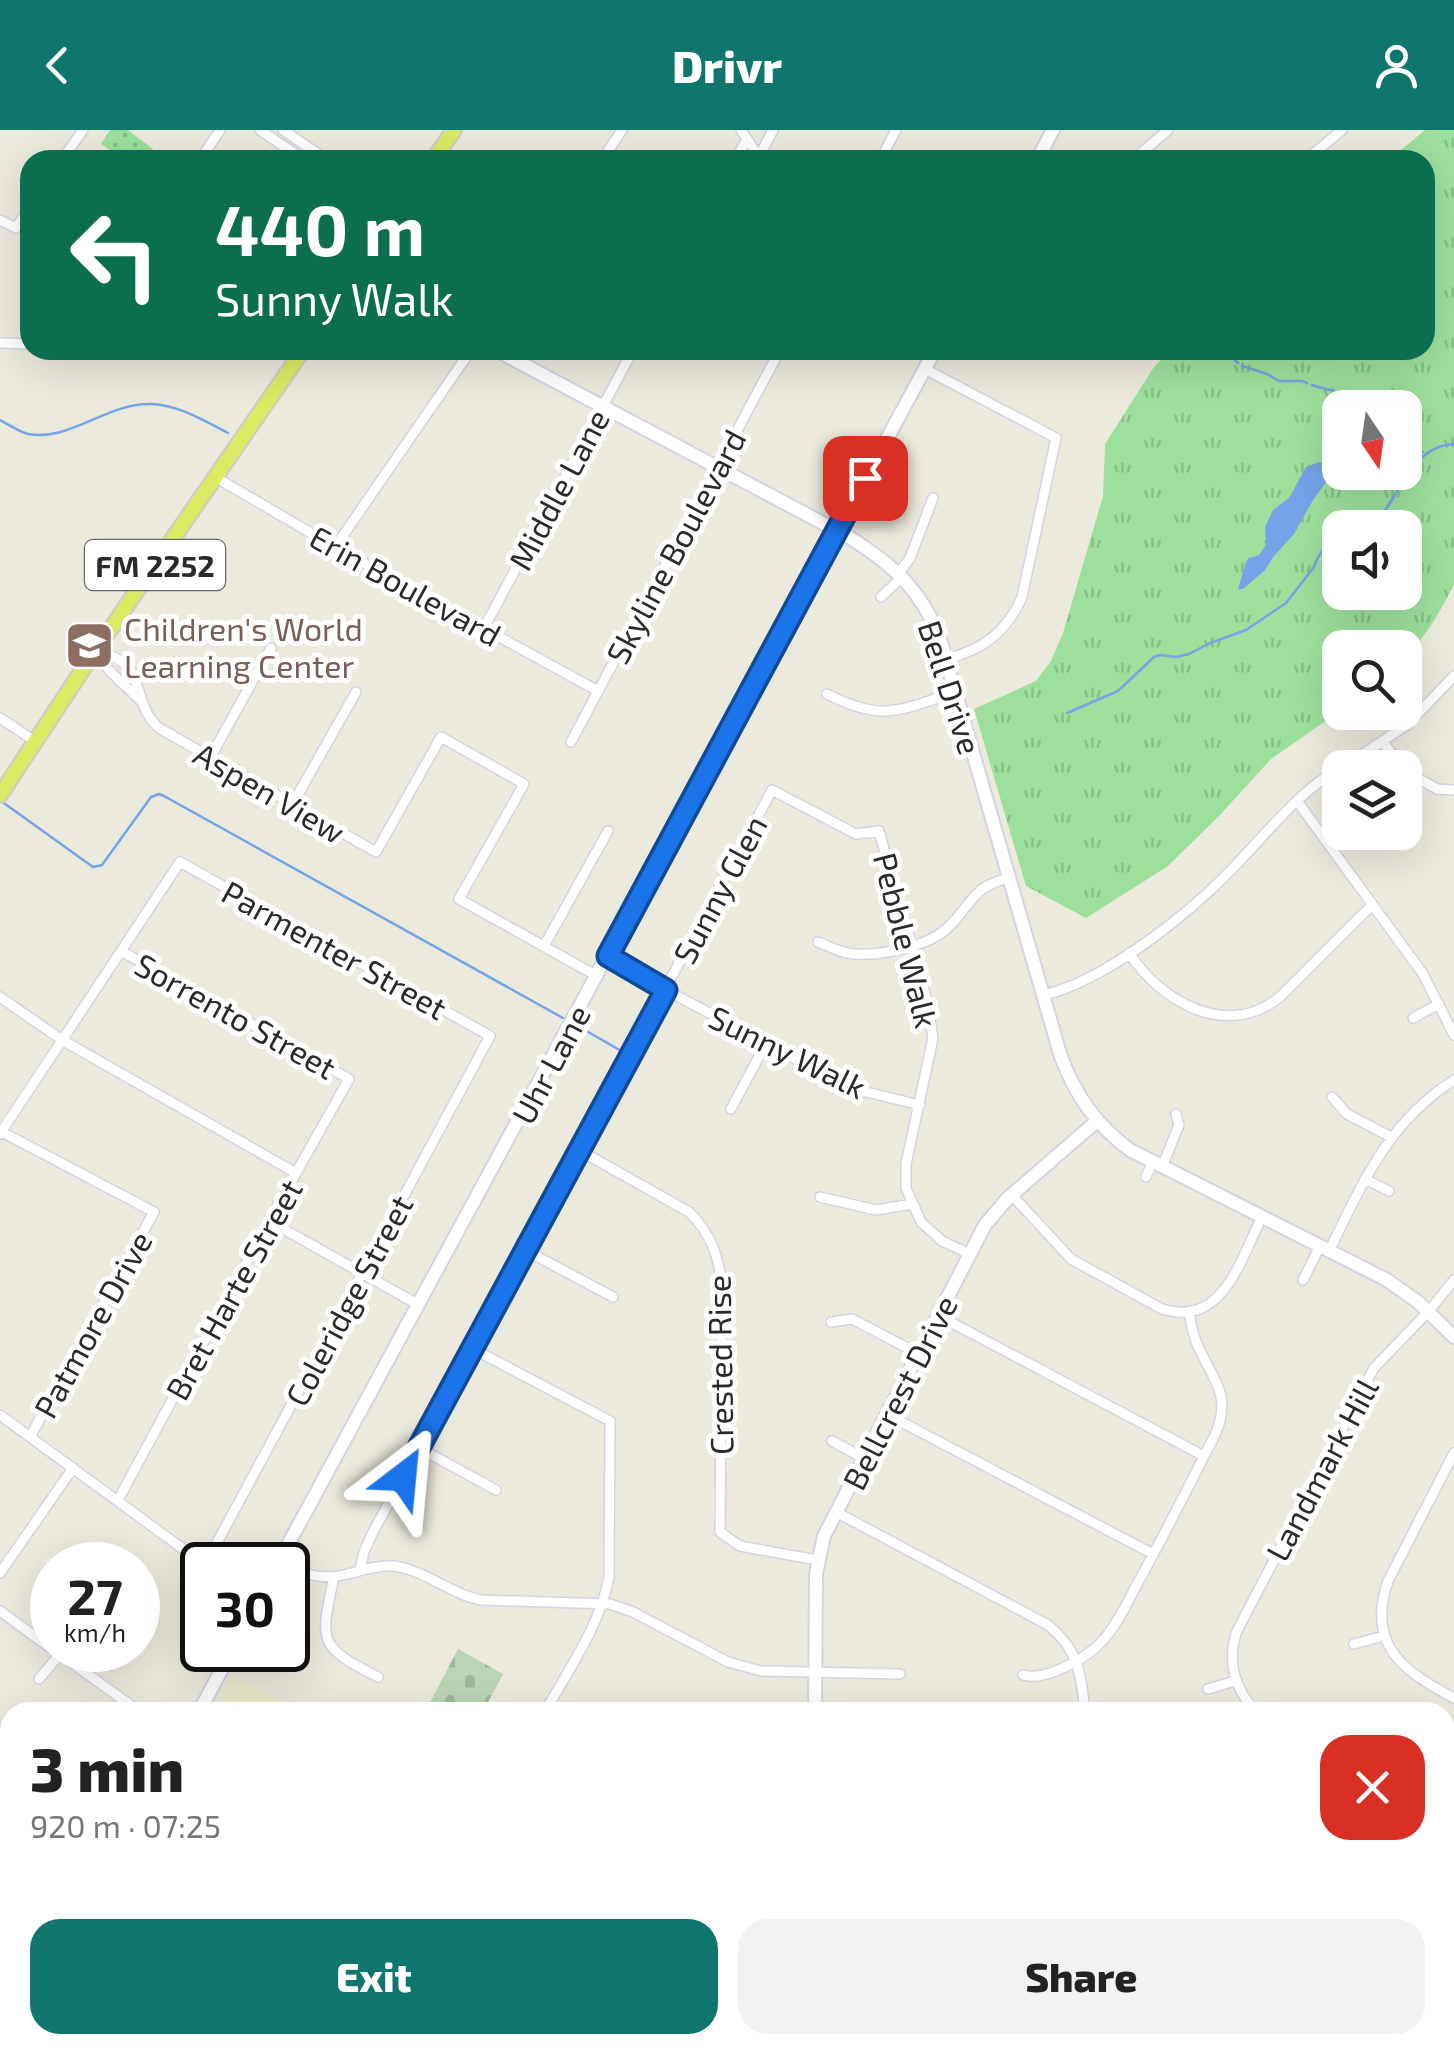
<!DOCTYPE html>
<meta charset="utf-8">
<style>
body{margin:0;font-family:"Exo 2",sans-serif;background:#f2f2f2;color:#222;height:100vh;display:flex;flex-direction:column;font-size:38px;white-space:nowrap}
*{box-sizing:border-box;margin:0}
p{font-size:32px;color:#767676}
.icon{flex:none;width:55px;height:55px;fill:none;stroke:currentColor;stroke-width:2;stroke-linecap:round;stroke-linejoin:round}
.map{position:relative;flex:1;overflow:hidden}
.side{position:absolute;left:0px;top:1572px;width:1455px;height:352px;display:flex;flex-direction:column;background:#fff;border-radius:30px 30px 0 0;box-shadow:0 10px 40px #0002}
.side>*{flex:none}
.banner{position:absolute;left:20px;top:20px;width:1415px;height:210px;border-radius:30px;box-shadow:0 10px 40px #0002;background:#0b6e4f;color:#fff;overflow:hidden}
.needle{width:65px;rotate:167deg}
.tools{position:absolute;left:1322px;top:260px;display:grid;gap:20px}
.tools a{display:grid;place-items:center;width:100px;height:100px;border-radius:20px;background:#fff;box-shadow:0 10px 40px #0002;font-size:50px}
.speed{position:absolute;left:30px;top:1412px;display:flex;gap:20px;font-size:50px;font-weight:700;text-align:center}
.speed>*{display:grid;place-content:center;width:130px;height:130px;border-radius:50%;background:#fff;box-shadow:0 10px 40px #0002;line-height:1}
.speed small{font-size:25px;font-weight:400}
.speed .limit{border:5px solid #111;border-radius:15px;background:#fff;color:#111}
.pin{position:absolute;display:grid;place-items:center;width:85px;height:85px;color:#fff;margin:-42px;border-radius:20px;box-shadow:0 5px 15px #0006}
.me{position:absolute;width:110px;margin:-55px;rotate:29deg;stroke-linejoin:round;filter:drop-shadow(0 0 8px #0008)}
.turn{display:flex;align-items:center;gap:35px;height:210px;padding:0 30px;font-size:45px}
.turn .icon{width:130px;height:130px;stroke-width:2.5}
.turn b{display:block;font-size:70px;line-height:85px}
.round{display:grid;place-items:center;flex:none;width:105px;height:105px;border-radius:30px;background:#f2f2f2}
.headline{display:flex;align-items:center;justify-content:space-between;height:170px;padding:0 30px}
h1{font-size:60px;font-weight:800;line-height:75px}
.primary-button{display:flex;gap:20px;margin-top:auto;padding:20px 30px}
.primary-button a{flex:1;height:115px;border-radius:30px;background:#0f766e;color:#fff;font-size:40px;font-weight:800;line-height:115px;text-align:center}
.primary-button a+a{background:#f2f2f2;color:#222}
header{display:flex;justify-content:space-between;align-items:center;height:130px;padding:0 30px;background:#0f766e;color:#fff;font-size:45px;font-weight:800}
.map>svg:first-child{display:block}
</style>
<header><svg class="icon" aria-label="back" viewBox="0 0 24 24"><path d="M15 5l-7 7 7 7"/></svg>Drivr<svg class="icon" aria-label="person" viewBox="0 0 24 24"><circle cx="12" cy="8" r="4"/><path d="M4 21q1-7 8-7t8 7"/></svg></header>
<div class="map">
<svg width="1454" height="1924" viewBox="0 0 1454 1924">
<defs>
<pattern id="grass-tufts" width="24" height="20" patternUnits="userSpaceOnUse" patternTransform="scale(2.5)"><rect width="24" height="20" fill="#9de09c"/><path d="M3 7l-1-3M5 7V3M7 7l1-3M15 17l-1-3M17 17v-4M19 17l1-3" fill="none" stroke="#87c087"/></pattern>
<pattern id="cemetery-stones" width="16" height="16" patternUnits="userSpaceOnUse" patternTransform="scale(2.5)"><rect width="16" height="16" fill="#bad5b5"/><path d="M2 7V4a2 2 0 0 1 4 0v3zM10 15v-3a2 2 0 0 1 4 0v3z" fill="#a0b79c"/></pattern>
<pattern id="park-dots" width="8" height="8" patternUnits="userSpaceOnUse" patternTransform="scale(2.5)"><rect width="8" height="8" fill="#9de09c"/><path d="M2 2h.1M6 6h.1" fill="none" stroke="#87c087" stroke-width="1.8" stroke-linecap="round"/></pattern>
</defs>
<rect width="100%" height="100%" fill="#eceadd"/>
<path fill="#ececcd" d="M233,1545L303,1582H213Z"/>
<path fill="url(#grass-tufts)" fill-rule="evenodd" d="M1425,0H1454V454C1441,481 1426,506 1405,528V518H1340V581L1271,629L1220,685L1168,736L1086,788L1026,756L974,579L1036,551L1051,531L1063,503L1103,366L1105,314L1154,237L1171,220H1425V30H1389ZM1340,278H1405V342H1340ZM1340,398H1405V462H1340Z"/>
<path fill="url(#cemetery-stones)" d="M458,1519L503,1544L483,1582H425Z"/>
<path fill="url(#park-dots)" d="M110,0H128L153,19L146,30H125L101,14Z"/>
<path fill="#75a4e9" d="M1319,332L1328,334L1332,344L1313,370L1294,404L1274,426L1265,440L1243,459H1238L1246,432L1249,428L1259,425L1266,415L1265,397L1273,380L1289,368L1306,337Z"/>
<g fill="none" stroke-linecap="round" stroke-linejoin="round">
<path stroke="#75a4e9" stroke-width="2.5" d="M1223,220L1238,233
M1242,236L1267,244L1279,251H1302L1307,253
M1312,255C1330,261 1349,261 1362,278
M0,290C8,294 19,302 28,304C68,312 107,274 148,274C175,273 205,291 228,303
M1405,318L1410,321L1423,322
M1372,398C1399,369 1410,316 1454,314
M1067,583L1118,561L1154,527L1160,525L1176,527L1189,524L1210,513L1246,500L1286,473L1314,437C1316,428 1324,420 1328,411L1340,405
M1,671L93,737L102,735L151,667L159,664L164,666L563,888
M583,899L623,922
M194,1924L208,1915"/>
<defs>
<path id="street" d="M260,0L304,30
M283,0L327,30
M741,0L761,30
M759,27L773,0
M62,30L83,0
M200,30L220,0
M602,30L622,0
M735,30L747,9
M880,30L896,0
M1133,30L1168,0
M1306,30L1342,0
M0,90L16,98L30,77
M0,213L30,214
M925,239L1056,308L1022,467C1007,502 983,520 946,529
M215,347L335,417L598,561
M335,417L471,220
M899,443L910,428L933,368
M881,467L902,447
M484,498L633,220
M96,521C151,533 128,570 159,598L376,722L441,607L524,654L459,769L597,846
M96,521C106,541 124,554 140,570
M827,564C884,593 899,580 956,562
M0,588L36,612
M571,612L780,220
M1383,612L1402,638
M210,628L271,518
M1342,638L1408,594L1454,546
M1405,641L1437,659L1454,660
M1297,671L1423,844L1454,905
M292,675L356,562
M818,812C828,816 837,821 847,823C873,828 924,817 944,801C959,789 967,772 981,760C988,754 1000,751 1009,747
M544,816L608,701
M1129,823C1162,873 1228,910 1281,866L1372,775
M608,826L666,860L841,953L854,959L920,975
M1043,865C1104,852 1190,783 1233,738C1267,703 1297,663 1340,638
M0,867L62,910L296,1043
M1413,888L1439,874
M1332,967L1347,984L1391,1007
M731,979L766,913
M2,1002L154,1082L30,1307
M0,1004L180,732L490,906L205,1435
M579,1020L689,1082C711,1103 719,1127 722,1157L720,1402L740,1416L817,1430
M1162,1037L1179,995L1176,984
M1146,1047L1152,1033
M1365,1049L1389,1061
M1012,1065L1071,1129L1162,1179C1223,1198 1240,1130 1262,1087
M820,1067L876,1080L912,1074
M269,1091L419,1175
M525,1120L613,1167
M1329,1121C1363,1053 1387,993 1454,950
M1303,1150L1320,1116
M939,1186L1204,1326
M831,1192L852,1189L919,1224
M473,1219L610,1291L609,1447C600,1496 568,1540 545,1582
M0,1285L205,1435
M888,1285L1153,1424
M832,1311L865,1329
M419,1318L496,1360
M1454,1323L1388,1451C1366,1515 1403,1541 1454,1568
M118,1370L269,1091L349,949L123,822
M836,1382L1048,1495C1079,1520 1081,1545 1085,1582
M288,1437C308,1446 326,1450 348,1444C363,1440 378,1435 394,1436C425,1440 450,1464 481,1470L610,1474L633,1482L728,1532L761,1541L900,1544
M360,1440L364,1422L371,1406L772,660L856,704L879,701L927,871L933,908L906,1034V1058L921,1092L942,1111L970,1124
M0,1443L73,1338
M334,1447C320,1512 317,1516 378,1547
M0,1481L52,1519
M1354,1514L1384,1506
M54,1520L140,1582
M1023,1545C1046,1552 1089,1527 1104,1509C1119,1492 1129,1469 1140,1449C1166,1402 1190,1353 1215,1305C1233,1264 1212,1249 1197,1214C1193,1204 1191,1194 1189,1183
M39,1549L60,1524
M1208,1559L1235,1551
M1256,1582C1235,1559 1227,1534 1236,1503L1374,1238L1428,1182L1454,1150
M1445,1689L1454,1694
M0,1703L10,1713
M0,1808L10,1794
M1445,1831L1452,1818
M1027,1915L1044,1924
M1407,1915L1417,1924
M885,1917V1915
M75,1924L95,1915
M1164,1924L1172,1915
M1330,1924L1352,1915"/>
<path id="secondary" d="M1037,30L1053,0
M496,220L849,407C893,435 921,459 940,509L1061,927C1076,966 1096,995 1130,1020L1387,1150L1418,1172L1454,1207
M277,1435L935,220
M199,1582L232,1520
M815,1582L816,1444L824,1406L985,1095L1008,1068L1097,991
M0,1603L10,1614
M297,1915L305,1924
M814,1924V1915"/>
<path id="primary" d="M433,30L454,0
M0,665L87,533L303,220"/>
</defs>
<use href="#street" stroke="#d5d2e2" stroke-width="12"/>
<use href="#secondary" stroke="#d5d2e2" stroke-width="16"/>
<use href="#primary" stroke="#ccc" stroke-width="18"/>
<use href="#street" stroke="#fff" stroke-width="9"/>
<use href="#secondary" stroke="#fff" stroke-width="12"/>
<use href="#primary" stroke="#ddea64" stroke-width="14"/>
</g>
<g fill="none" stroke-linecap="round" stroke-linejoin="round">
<defs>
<path id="route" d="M403,1347L666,860L608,826L865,348"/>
</defs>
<use href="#route" stroke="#114b97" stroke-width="25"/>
<use href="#route" stroke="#1a73e8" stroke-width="18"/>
</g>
<defs>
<symbol id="school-square" viewBox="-11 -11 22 22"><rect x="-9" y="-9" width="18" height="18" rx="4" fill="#8d6e63" stroke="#fff"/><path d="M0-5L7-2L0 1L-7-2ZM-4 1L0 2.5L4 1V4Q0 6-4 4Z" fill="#fff"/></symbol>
</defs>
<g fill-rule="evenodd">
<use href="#school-square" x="62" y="488" width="55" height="55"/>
</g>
<g text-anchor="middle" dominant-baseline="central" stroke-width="10" stroke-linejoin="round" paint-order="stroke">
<rect fill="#fff" stroke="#6a6a6a" stroke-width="2.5" x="85" y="410" width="140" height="50" rx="8"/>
<g font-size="30" font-weight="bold" fill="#2a2a2a">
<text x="155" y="435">FM 2252</text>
</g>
<g font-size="32" fill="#2a2a2a" stroke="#fff">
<text transform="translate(558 359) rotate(-62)">Middle Lane</text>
<text transform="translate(675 416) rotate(-62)">Skyline Boulevard</text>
<text transform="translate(406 455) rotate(29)">Erin Boulevard</text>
<text transform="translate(951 557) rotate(72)">Bell Drive</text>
<text transform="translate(270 662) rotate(30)">Aspen View</text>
<text transform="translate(719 759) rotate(-62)">Sunny Glen</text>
<text transform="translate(907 810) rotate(76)">Pebble Walk</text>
<text transform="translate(335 819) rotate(29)">Parmenter Street</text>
<text transform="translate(236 885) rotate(29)">Sorrento Street</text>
<text transform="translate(788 921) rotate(26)">Sunny Walk</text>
<text transform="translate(550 934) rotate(-62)">Uhr Lane</text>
<text transform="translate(233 1159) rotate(-61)">Bret Harte Street</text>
<text transform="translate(348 1170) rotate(-62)">Coleridge Street</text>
<text transform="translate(92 1194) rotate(-61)">Patmore Drive</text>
<text transform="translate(719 1235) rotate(-91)">Crested Rise</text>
<text transform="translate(899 1262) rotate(-63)">Bellcrest Drive</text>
<text transform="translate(1321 1339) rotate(-62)">Landmark Hill</text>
</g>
<g font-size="32" fill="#785e54" stroke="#fff" text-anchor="start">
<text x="124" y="498">Children's World<tspan x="124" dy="37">Learning Center</tspan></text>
</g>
</g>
</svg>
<div class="tools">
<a><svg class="needle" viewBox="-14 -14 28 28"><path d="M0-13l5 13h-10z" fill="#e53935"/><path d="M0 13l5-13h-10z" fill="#767676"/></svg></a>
<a><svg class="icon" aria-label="sound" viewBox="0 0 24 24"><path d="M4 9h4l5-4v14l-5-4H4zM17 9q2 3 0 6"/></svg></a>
<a><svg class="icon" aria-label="search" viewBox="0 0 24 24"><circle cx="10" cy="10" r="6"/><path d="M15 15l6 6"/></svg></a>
<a><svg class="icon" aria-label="layers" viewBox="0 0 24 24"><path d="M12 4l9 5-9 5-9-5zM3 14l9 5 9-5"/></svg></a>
</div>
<div class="speed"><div>27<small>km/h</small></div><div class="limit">30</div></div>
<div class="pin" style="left:865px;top:348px;background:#d93025"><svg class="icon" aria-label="arrive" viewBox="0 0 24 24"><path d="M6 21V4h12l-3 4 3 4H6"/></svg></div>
<svg class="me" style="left:403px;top:1347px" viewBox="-20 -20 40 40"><path d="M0-17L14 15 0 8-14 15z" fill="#1a73e8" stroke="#fff" stroke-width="4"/></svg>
<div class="banner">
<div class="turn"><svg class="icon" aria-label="left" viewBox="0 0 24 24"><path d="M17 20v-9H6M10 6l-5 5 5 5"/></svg><div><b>440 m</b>Sunny Walk</div></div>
</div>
<section class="side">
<div class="headline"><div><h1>3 min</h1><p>920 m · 07:25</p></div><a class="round" style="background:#d93025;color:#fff"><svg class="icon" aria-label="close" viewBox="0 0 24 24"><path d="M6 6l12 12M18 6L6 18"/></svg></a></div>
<div class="primary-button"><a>Exit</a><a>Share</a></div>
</section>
</div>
